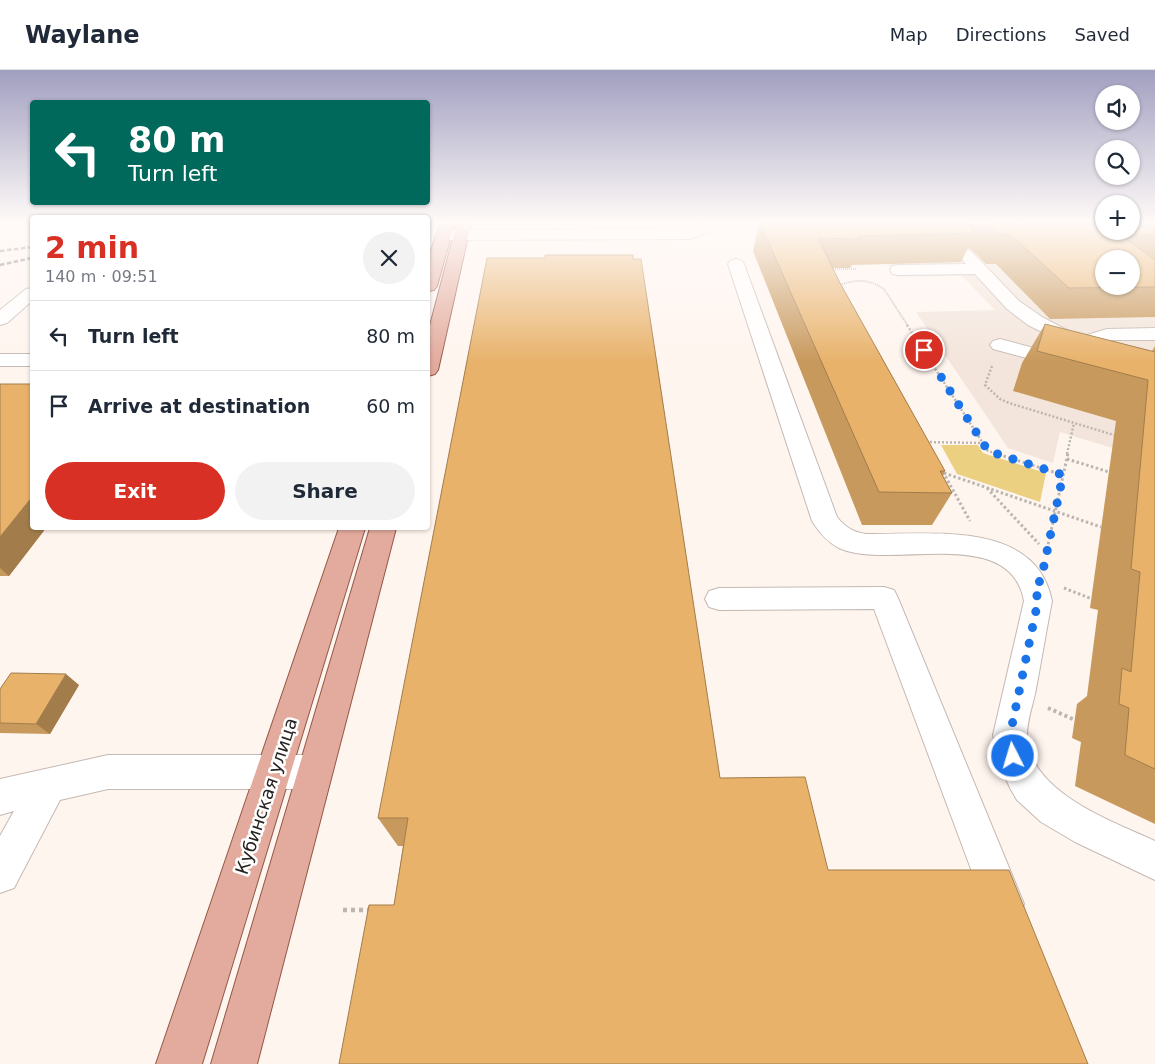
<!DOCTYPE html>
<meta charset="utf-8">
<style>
body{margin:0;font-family:"DejaVu Sans",sans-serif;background:#f2f2f3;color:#1f2937;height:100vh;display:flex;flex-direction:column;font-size:19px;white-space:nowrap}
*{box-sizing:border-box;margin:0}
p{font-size:16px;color:#747a83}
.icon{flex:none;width:28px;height:28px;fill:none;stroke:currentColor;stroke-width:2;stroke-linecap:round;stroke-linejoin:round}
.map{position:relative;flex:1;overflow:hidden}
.sheet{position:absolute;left:30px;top:145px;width:400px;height:315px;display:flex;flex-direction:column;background:#fff;border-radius:5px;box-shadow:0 1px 4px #0004}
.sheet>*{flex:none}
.top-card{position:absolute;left:30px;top:30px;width:400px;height:105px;border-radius:5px;box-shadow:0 1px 4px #0004;background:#00695c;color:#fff;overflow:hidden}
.buttons{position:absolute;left:1095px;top:15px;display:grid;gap:10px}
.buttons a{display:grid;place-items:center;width:45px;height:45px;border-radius:50%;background:#fff;box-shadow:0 1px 4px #0004;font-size:25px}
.pin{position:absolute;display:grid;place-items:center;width:42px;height:42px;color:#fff;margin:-21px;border:2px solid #fff;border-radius:50%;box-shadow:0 1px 5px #0007}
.me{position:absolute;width:55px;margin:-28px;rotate:355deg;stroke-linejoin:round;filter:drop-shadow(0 0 4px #0008)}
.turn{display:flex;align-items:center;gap:18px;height:105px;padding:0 15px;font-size:22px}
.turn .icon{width:65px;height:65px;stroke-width:2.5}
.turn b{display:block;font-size:35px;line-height:42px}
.round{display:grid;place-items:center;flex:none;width:52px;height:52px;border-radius:26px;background:#f2f2f3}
.head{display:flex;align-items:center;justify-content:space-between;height:85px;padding:0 15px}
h1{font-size:30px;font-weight:700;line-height:38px;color:#d93025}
.action{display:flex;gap:10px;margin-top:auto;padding:10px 15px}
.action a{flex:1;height:58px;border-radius:30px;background:#d93025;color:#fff;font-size:20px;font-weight:700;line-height:58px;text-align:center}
.action a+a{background:#f2f2f3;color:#1f2937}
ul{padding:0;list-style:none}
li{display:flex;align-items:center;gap:15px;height:70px;padding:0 15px;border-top:1px solid #e0e1e3}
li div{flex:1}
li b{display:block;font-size:19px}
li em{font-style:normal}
header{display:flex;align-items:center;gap:30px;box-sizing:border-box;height:70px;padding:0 25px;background:#fff;border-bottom:1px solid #e0e1e3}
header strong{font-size:24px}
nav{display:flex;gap:28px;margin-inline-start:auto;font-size:18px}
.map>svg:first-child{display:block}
</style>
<header>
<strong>Waylane</strong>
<nav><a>Map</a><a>Directions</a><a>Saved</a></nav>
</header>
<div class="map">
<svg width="1155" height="994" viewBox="0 0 1155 994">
<rect width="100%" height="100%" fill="#fff5ef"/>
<path fill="#f3e5db" d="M827,165L1104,189V216H1131L1155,198V309L1129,304L1119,380L1060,362L1053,393L1008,378L916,242L995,240L962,206L898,207L872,173Z"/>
<path fill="#ecd082" d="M941,375H978L983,383L1046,403L1040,432L957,404Z"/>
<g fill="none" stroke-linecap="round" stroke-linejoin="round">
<defs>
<path id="minor" d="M701,153H717L710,161L690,169L443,170L438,168L435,165L438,162L443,160L688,159Z
M965,179L971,181L1019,231L1042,247L1080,267L1107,259L1155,258V270H1107L1081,280L1074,278L1028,255L1007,239L975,204L898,205L892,204L890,200L892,196L898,195L966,194L957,184L959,181Z
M736,189L742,191L744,194L837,447C845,457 853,462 866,464C929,465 1036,449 1052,531C1046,562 1041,593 1035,624C1032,637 1027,652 1027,665C1028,722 1112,751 1155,771V810L1075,772L1041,752L1017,730L1010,718L999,693L993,665L1024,531C1010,453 889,501 839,478C827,472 819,462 812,451L728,194L730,191Z
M32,218V231L7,253L0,255V240L26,219Z
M1000,269L1071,288L1074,292L1071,296L1064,298L993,279L990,275L993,271Z
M0,284H32V296H0Z
M884,517L894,520L898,528L1024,834L1018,848L1004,854L990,848L984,834L874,539L719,540L709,537L705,529L709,521L719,518Z
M108,685H315L327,690L332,702L327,714L315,719H108L60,730L14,818L0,823V766L14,741L0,745V709Z"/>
<path id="major" d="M440,153H452L454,155L437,216L434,220L428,221V190Z
M457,153H471L438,300L435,304L428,306V263Z
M339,458H365L202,994H156Z
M370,458H396L257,994H211Z"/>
</defs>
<use href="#minor" stroke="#c4b9b2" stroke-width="2"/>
<use href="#major" stroke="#955747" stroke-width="2"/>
<path stroke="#bdb5b0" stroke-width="2" stroke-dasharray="1 1" stroke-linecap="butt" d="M732,160L739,153
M831,199H857
M840,215C857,209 869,209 884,219L908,256"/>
<path stroke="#bdb5b0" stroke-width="2.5" stroke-dasharray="2 2" stroke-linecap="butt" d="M907,255L988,381L998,384
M992,296L985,315L1000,329L1009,333L1117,366
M926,372L982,373
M1067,384L1074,353"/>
<path stroke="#bdb5b0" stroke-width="3" stroke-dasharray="2.5 2.5" stroke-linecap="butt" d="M994,383L1063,405
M1067,389L1109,402
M943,402L970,451
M944,403L1101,457
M987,418L1039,474
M1046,484L1068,383
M1064,518L1092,529"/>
<path stroke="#bdb5b0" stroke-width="4" stroke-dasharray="3 3" stroke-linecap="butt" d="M1048,638L1075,650"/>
<path stroke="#bdb5b0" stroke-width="4.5" stroke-dasharray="4 4" stroke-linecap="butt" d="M343,840H372"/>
<use href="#minor" fill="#fff" fill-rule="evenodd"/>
<use href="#major" fill="#e3ab9d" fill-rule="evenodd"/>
<path stroke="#706a66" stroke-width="2.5" stroke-dasharray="4.5 2.5" stroke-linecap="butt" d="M0,181L32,177
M0,195L32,188"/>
</g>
<path fill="#c8995c" d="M759,153H1104V161H1131L1155,153V247L1050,249L996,194H986L972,180L968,178L961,192L852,195L850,198H833L840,213L945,401L943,406L952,423L932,455H862L753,181Z
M1045,254L1152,281L1155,276V754L1075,716L1081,672L1072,668L1077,634L1087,626L1098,540L1090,538L1116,351L1013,321L1022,293Z
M0,314L32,458H46L9,506H0Z
M79,615L50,664L0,663V619Z
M720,708L394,835L403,776H398L378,748Z"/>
<path fill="#a27d4b" d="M970,153H977L972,163H966Z
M32,427V458H46L9,506L0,498V467Z
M66,604L79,615L50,664L36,654Z"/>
<path fill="#e8b26b" stroke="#a27d4b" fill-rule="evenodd" d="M760,153H969L968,154L975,163L861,166H859L860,169L818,168L840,213L945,401H940L952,423L879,422Z
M989,153H1104V161H1116L1119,164L1120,161H1131V153H1155V165H1121L1155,190V217L1069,218L1010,164H1000ZM1104,189H1131V216H1104Z
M545,185H633V189H641L720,708L805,707L828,800H1009L1088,994H339L369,835H394L408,748H378L487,188H545Z
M1045,254L1155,282V699L1125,685L1129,638L1119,634L1122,598L1131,602L1140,502L1131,499L1148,310L1037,281Z
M0,314H32V427L0,467Z
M11,603L66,604L36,654L0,653V619Z"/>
<linearGradient id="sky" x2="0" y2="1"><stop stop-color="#a19fc0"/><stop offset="0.52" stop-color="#fffaf8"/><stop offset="1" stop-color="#fffaf8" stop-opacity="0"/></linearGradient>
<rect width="1155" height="292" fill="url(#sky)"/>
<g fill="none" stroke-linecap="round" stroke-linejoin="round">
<path stroke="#1a73e8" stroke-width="9" stroke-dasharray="0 16.2" d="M924,280L988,381L1063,405L1041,510L1035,516L1038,531L1010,665L1013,686"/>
</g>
<g text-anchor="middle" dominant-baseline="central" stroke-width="5" stroke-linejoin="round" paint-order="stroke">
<g font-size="18" fill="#272320" stroke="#fff">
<text transform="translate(266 726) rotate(-72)">Кубинская улица</text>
</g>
</g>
</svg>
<div class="buttons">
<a><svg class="icon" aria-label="sound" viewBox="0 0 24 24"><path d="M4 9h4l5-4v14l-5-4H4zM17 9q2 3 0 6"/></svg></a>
<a><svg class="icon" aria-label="search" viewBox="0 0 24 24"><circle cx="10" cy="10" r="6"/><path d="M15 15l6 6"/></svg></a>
<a>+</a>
<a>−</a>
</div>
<div class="pin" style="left:924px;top:280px;background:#d93025"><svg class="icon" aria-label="arrive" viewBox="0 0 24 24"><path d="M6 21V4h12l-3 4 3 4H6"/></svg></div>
<svg class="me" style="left:1013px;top:686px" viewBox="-20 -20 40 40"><circle r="17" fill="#1a73e8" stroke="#fff" stroke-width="3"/><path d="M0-11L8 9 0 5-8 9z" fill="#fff"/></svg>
<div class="top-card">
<div class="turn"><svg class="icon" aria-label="left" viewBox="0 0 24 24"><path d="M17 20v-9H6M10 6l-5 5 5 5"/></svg><div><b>80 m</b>Turn left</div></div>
</div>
<section class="sheet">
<div class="head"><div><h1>2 min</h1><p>140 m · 09:51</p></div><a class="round"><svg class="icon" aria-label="close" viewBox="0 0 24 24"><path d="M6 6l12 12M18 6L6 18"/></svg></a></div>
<ul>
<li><svg class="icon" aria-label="left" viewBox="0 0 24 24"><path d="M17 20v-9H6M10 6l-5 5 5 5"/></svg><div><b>Turn left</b></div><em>80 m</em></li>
<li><svg class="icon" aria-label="arrive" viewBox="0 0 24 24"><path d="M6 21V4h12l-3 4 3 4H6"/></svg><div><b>Arrive at destination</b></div><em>60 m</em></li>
</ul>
<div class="action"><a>Exit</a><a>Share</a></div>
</section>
</div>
